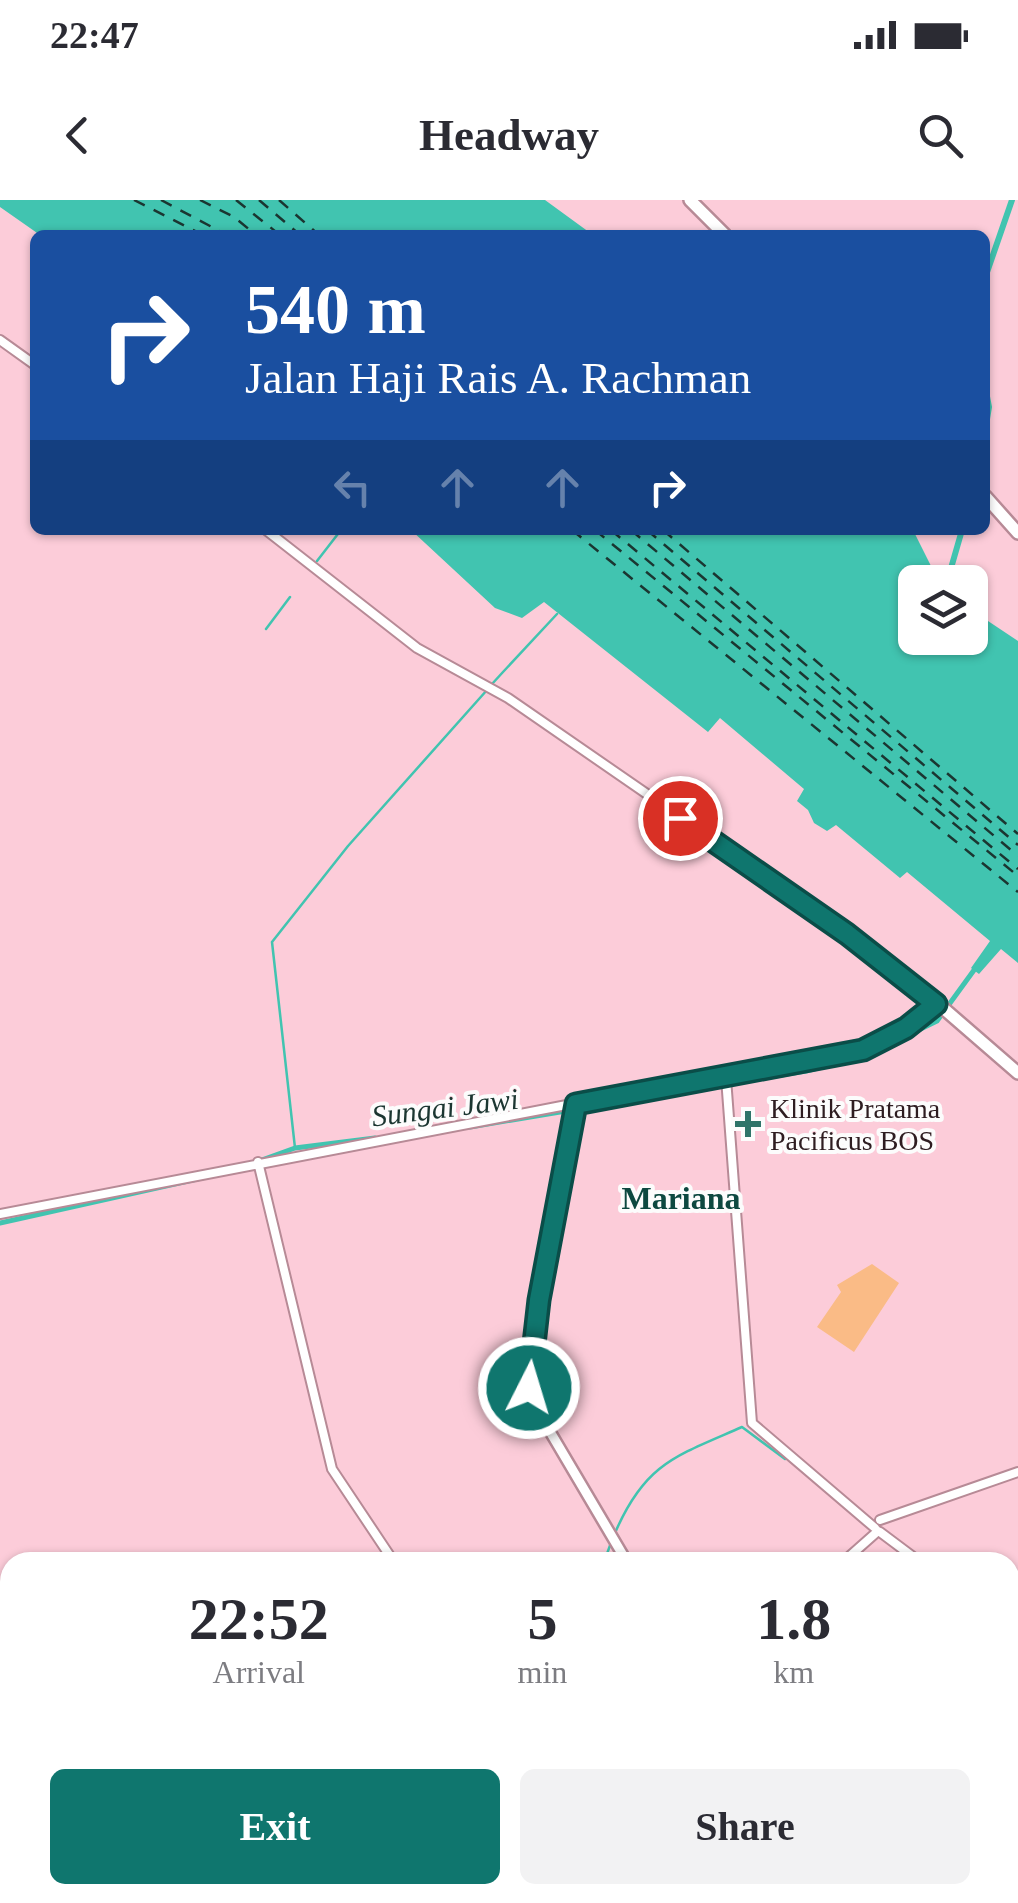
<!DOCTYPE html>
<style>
body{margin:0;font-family:Georgia,serif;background:#f2f2f3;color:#2b2b33;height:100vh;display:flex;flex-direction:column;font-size:38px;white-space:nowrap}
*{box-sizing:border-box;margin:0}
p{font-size:32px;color:#7c7c81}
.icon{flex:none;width:55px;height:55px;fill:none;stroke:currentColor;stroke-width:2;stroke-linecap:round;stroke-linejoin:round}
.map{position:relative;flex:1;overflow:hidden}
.details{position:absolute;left:0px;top:1352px;width:1020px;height:352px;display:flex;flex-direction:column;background:#fff;border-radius:30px 30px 0 0;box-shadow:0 2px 8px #0004}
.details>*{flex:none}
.banner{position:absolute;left:30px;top:30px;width:960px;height:305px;border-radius:15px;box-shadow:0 2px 8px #0004;background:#1a4fa0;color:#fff;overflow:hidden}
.controls{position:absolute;left:898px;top:365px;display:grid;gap:20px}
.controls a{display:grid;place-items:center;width:90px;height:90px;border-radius:15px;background:#fff;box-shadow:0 2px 8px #0004;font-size:50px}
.pin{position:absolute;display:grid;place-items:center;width:85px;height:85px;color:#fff;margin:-42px;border:5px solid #fff;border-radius:50%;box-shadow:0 2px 10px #0007}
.me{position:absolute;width:110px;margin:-55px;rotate:5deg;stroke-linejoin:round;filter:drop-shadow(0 0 8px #0008)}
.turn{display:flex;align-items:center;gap:35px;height:210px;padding:0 50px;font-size:45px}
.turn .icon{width:130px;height:130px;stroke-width:2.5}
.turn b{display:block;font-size:70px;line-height:85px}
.lanes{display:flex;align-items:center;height:95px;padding:0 50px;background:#0003;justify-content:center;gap:50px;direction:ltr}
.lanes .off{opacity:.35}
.eta{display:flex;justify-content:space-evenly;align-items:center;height:170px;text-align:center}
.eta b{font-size:60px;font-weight:800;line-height:70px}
.cta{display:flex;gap:20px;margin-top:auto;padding:20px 50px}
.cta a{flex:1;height:115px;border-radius:15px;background:#0f766e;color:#fff;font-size:40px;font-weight:800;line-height:115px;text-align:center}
.cta a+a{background:#f2f2f3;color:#2b2b33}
.status{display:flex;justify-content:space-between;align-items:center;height:70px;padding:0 50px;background:#fff;direction:ltr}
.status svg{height:28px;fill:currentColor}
header{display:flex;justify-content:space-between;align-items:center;height:130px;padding:0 50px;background:#fff;font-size:45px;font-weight:800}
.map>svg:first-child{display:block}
</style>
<div class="status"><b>22:47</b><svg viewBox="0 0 49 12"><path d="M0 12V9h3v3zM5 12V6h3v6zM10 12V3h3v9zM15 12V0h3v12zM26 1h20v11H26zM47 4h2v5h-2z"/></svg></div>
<header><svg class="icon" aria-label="back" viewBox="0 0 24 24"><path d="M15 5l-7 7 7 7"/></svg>Headway<svg class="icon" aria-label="search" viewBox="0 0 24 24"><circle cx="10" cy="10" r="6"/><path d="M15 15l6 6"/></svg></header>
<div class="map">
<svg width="1018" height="1703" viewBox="0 0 1018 1703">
<rect width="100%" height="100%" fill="#fcccd9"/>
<path fill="#fabb86" d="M872,1064L899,1083L854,1152L817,1127L841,1092L837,1085Z
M468,1695H527L516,1703H470Z"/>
<path fill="#41c4b0" d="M0,0H545L593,35H40L0,7Z
M411,330H913L939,382H915V438H970V409L1018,441V763L1001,749L979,774L971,768L990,741L907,672L900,678L836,625L827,631L814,623L808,610L797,601L804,589L720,518L708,532L544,402L522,418L495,408Z"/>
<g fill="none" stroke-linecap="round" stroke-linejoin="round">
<path stroke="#41c4b0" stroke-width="2.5" d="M317,361L341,330
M266,429L290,397
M503,472L557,414
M492,484L503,472
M295,948L272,742L348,646L487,490
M561,1010L583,910
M615,1333C645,1263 676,1256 742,1227L785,1259
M604,1362L612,1340"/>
<path stroke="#41c4b0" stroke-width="5" d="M470,927L806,871L863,857L937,821L977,766
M259,961L295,948L375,938
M0,1023L215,975
M344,1703L354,1695"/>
<path stroke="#41c4b0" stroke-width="6" d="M985,78L1012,0
M985,186L989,207L985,231
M947,382L962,330"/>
<path stroke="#1b3631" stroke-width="2.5" stroke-dasharray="12 10" stroke-linecap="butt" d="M134,0L203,35
M161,0L227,35
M200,0L234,17L256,35
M236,0L280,35
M259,0L300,35
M279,0L319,35
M572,330L1018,692
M595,330L1018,676
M611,330L1018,669
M631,330L1018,656
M647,330L1018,645
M663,330L1018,634"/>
<defs>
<path id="secondary" d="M0,140L35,165
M266,330L417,448L508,498L744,661
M726,878L752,1223L875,1328
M258,962L332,1269L394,1362
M0,1014L577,903
M880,1320L1018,1272
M880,1332L920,1362
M843,1362L878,1331
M1010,1438L1018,1445
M607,1695L612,1703
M362,1696L366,1703
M334,1703L344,1695
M1012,1703L1018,1697"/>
<path id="primary" d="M627,1362L529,1196L539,1101L577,903L863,850L906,829L939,802
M831,1695L836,1703"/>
<path id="highway" d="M690,0L725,35
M985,296L1018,333
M744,661L928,795L1018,873"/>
</defs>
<use href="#secondary" stroke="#b78a96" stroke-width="12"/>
<use href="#primary" stroke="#b78a96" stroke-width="14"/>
<use href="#highway" stroke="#b78a96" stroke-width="16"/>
<use href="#secondary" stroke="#fff" stroke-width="8"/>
<use href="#primary" stroke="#fff" stroke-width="9"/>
<use href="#highway" stroke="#fff" stroke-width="11"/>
</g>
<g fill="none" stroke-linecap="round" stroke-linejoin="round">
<defs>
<path id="route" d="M529,1188L539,1100L576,904L863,850L906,828L936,804L847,734L680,618"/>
</defs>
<use href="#route" stroke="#0a4d48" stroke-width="25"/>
<use href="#route" stroke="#0f766e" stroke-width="18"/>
</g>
<path fill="#2f7469" stroke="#fcfcfc" stroke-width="4" d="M743 909h10v10h10v10h-10v10h-10v-10h-10v-10h10z"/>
<g text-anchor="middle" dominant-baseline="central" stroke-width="8" stroke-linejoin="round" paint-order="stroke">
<g font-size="28" fill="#2e1d21" stroke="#fcfcfc" text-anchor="start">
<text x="770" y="908">Klinik Pratama<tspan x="770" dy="32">Pacificus BOS</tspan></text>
</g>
<g font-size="30" font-style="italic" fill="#1b3631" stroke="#fcfcfc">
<text transform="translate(445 907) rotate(-7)">Sungai Jawi</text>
</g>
<g font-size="32" font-weight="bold" fill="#0d4840" stroke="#fcfcfc">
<text x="681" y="998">Mariana</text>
</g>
</g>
</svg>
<div class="controls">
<a><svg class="icon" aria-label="layers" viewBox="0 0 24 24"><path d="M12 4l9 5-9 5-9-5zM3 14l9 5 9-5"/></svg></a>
</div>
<div class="pin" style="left:680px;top:618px;background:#d93025"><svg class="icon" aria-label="arrive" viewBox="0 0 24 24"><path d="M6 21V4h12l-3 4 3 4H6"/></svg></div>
<svg class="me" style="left:529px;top:1188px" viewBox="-20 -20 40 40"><circle r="17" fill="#0f766e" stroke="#fff" stroke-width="3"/><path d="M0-11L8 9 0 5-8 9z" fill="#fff"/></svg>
<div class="banner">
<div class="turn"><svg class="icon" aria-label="right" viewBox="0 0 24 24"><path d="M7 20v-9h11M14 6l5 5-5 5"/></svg><div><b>540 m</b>Jalan Haji Rais A. Rachman</div></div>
<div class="lanes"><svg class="icon off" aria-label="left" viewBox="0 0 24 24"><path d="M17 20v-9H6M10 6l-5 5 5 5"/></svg><svg class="icon off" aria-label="ahead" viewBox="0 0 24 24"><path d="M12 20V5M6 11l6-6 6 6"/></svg><svg class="icon off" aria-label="ahead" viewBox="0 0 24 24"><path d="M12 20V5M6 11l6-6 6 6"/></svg><svg class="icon" aria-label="right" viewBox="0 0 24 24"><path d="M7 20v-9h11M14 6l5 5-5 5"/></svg></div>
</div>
<section class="details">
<div class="eta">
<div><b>22:52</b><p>Arrival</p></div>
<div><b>5</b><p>min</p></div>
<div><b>1.8</b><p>km</p></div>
</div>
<div class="cta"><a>Exit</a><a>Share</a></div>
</section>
</div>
